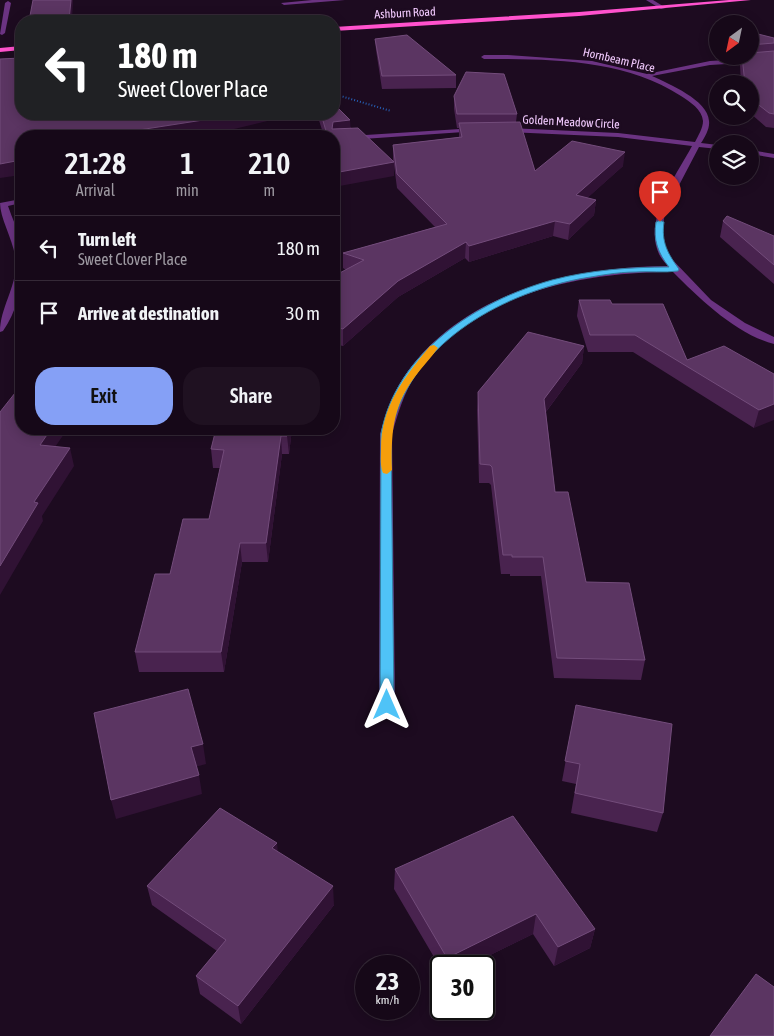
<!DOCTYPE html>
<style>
body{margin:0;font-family:"Asap Condensed",sans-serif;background:#1f1121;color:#f1f3f6;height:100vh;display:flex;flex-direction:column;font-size:19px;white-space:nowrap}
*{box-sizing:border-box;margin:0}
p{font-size:16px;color:#9e9aa2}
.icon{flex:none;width:28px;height:28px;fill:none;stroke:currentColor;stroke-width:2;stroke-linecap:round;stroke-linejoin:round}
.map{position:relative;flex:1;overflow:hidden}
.details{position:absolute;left:15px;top:130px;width:325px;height:305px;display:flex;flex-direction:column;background:#160818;border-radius:20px;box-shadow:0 2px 12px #0003,0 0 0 1px #352937}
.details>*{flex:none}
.guide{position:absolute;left:15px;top:15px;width:325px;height:105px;border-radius:20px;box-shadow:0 2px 12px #0003,0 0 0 1px #352937;background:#202124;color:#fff;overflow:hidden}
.needle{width:32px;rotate:213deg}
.controls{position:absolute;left:709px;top:15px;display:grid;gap:10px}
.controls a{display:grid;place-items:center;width:50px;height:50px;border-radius:50%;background:#160818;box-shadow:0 2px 12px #0003,0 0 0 1px #352937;font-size:25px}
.speed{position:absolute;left:355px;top:955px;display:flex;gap:10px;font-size:25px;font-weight:700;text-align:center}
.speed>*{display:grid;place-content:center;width:65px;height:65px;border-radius:50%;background:#160818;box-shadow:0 2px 12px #0003,0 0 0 1px #352937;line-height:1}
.speed small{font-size:12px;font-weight:400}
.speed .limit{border:2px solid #111;border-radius:8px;background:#fff;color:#111}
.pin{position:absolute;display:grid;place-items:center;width:42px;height:42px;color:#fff;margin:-51px -21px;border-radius:50% 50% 50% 0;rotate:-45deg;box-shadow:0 0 5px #0007}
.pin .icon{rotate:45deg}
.me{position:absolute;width:55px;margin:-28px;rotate:0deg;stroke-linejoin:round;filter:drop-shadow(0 0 4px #0008)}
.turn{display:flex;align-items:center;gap:18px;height:105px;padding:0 20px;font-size:22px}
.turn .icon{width:65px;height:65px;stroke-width:2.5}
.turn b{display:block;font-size:35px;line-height:42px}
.eta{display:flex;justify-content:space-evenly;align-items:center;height:85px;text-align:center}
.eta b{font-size:30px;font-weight:600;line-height:35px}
.primary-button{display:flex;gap:10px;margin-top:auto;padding:10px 20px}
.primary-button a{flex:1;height:58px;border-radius:20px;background:#85a0f6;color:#111;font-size:20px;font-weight:600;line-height:58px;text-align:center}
.primary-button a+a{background:#1f1121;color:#f1f3f6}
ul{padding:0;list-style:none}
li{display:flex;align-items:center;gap:15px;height:65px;padding:0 20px;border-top:1px solid #352937}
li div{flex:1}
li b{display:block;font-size:19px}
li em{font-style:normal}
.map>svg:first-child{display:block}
</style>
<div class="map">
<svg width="774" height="1036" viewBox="0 0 774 1036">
<rect width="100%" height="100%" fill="#1d0b20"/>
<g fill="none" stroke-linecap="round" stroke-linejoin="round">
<path stroke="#2660b7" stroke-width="2" stroke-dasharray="1 2" stroke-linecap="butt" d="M334,94L391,111"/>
<path fill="#6b3382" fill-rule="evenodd" d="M312,0H345L284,5L281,3Z
M646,0H653L666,8L661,9Z
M8,1L11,3L5,33L2,35L0,34L5,3Z
M508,55L592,61L647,74L710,61L774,57V61L710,65L652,76C669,84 708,100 709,121C710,128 705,137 701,143L718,145V149L699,147L665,212L662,233L667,254L711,300L745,323L774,337V344C736,334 700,299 673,272C581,272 473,293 416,374C404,393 398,413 392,434L395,705L392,709L387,711L382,709L379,705L380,434C387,412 394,390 408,371C467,291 574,267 668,266C665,263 661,258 659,254C643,219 676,176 692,146L618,137L506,132L503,130L506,128L618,133L695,142C698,136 703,128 703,121C702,109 690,102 681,96C624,59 550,59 484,59L481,57L484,55Z
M476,128L479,130L478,131L334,141V137Z
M750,150L774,154V158L750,154Z
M21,199V203L8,206C12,218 18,230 21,242C26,270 20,308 3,331L0,332C0,308 16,288 16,263C15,242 0,220 0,203Z"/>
<path fill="#ff52cd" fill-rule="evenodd" d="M729,0H751L579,16L334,31V27L579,12Z
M21,46V50L0,52V48Z"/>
</g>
<path fill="#49234f" d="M750,32L774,38V128L766,127L750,113V84H741L740,65L741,57H739V56H750Z
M375,39L456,75V88L382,89L376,50Z
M454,96L517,114L516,122L535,171L623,166L587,198L596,200L594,215L568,240L553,236L469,262L465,258L398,297L343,346L334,344V276L346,270L343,268V253L435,227L397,188L394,165V176L334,136L323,133L317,114H334L393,162V145L459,137V128H457L454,109Z
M723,221L774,236V284L720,237Z
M579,300L612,304L687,360L774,374L754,428L633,352H588L577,316Z
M584,346L582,363L546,412L555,492L586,582L645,660L641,680L554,678L541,576H510V574H501L491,485L489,483H479L477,410L478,392Z
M292,429L289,454H282L268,562H242L224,672H139L135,652L170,574L209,519L220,468H213L211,449Z
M576,705L663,813L657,832L571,813L576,784L562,781Z
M277,852L334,905L241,1024L200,994L196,976L217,951L152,905L147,886Z
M395,869L595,929L590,948L554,966L533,934L468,966H441V969L394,889Z"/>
<path fill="#301234" d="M71,0H73L72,21H69Z
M240,114H296L230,130L190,136H127L126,132Z
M350,120L351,134L332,129L333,122Z
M625,152L623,166L574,210L576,195Z
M21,160V175L0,178V164Z
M394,162V176L334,187V173Z
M596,200L594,215L568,240L570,224Z
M555,221L553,236L469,262V246Z
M466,242L465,258L398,297L343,346V329L398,281Z
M584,346L582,363L542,417L544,399Z
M774,404V420L754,428L759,410Z
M51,429H63L64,434L44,463L40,445Z
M288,429H292L289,454L287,436Z
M281,436L282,454L268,562L266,543Z
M70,448L74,466L42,516L43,521L0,595V566L34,502Z
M240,543L242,562L224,672L221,652Z
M203,744L206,764L195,767L191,747Z
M199,775L202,794L116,819L111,800Z
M277,843L279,863L272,848Z
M333,886L334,905L241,1024L238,1006Z
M536,914L533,934L468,966H447V958Z
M595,929L590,948L554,966L558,947Z"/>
<path fill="#5b3562" stroke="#734c7b" d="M33,0H71L69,21H29Z
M750,32L774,38V43L750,45Z
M407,35L456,75L382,76L375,39Z
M774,51V114L769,113L750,98V84H745L742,56H750V53Z
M21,58V114H240L229,116L126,132L134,136H21V160L0,164V59Z
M466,72L504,74L517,114H457L454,96Z
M334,104L350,120L333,122L332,129L358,128L394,162L334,173V136H312L326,131L321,114H334Z
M520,122L535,171L572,141L625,152L576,195L596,200L570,224L555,221L469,246L466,242L398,281L343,329L334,327V276L364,260L343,253L447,224L397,174L393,145L462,137L459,123Z
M727,216L774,236V265L723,221Z
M579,300H610L612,304H663L687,360L724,346L774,374V404L759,410L635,335H590Z
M528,332L584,346L544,399L555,492H568L586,582L629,583L645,660L557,658L543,557H512V555H503L492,467L490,465L480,464L478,392Z
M21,380V429H51L40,445L70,448L34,502L38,503L0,566V412L19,388L15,387Z
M216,429H288L287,436H281L266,543H240L221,652H135L155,574H170L183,519H209L224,450L211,449Z
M188,689L203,744L191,747L199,775L111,800L94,713Z
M576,705L672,724L663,813L575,793L580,764L565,761Z
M220,808L277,843L272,848L333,886L238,1006L196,976L226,940L147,886Z
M513,816L595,929L558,947L536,914L447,958L395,869Z
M756,974L774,987V1036H710Z"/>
<path fill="#4fc3f7" stroke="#337fa1" d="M660,220L664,222C661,242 668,254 679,269L678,271C664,273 649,271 636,272C617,272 597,276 579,279C498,295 407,346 391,434L394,705L392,708L387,710L382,708L380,705L381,434C396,352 477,301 552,280C590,270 630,267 669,267C658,253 653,240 656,222Z"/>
<path fill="#f59e0b" d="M434,345L438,348C431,358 421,368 414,378C392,407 391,436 392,470L387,474L383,473C380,466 381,457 381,449C381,406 404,378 430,346Z"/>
<g text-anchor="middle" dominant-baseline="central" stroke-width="5" stroke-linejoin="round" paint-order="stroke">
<g font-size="12" fill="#f3cbff" stroke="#1d0b20">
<text transform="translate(405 13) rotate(-3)">Ashburn Road</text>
<text transform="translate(619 60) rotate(13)">Hornbeam Place</text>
<text transform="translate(571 122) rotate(3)">Golden Meadow Circle</text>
</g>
</g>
</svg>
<div class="controls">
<a><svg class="needle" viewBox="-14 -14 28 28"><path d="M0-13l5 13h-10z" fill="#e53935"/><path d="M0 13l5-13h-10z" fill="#9e9aa2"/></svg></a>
<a><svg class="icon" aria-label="search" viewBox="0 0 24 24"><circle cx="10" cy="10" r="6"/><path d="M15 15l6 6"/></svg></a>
<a><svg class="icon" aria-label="layers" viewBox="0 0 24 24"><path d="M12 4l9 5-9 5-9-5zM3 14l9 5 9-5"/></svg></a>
</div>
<div class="speed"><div>23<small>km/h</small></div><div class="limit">30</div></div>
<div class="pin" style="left:660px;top:222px;background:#d93025"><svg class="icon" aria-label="arrive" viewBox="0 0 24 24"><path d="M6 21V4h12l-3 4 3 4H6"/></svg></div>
<svg class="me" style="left:387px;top:705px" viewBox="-20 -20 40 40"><path d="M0-17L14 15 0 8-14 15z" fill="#4fc3f7" stroke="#fff" stroke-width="4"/></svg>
<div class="guide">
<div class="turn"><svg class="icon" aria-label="left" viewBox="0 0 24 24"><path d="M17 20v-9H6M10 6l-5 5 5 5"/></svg><div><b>180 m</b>Sweet Clover Place</div></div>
</div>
<section class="details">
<div class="eta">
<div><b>21:28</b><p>Arrival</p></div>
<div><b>1</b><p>min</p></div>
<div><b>210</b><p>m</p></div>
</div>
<ul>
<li><svg class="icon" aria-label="left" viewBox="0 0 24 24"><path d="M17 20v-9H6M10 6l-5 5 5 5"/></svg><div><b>Turn left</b><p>Sweet Clover Place</p></div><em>180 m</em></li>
<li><svg class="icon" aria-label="arrive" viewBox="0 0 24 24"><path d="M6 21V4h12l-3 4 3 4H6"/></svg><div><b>Arrive at destination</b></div><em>30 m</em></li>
</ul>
<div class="primary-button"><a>Exit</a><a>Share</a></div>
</section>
</div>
